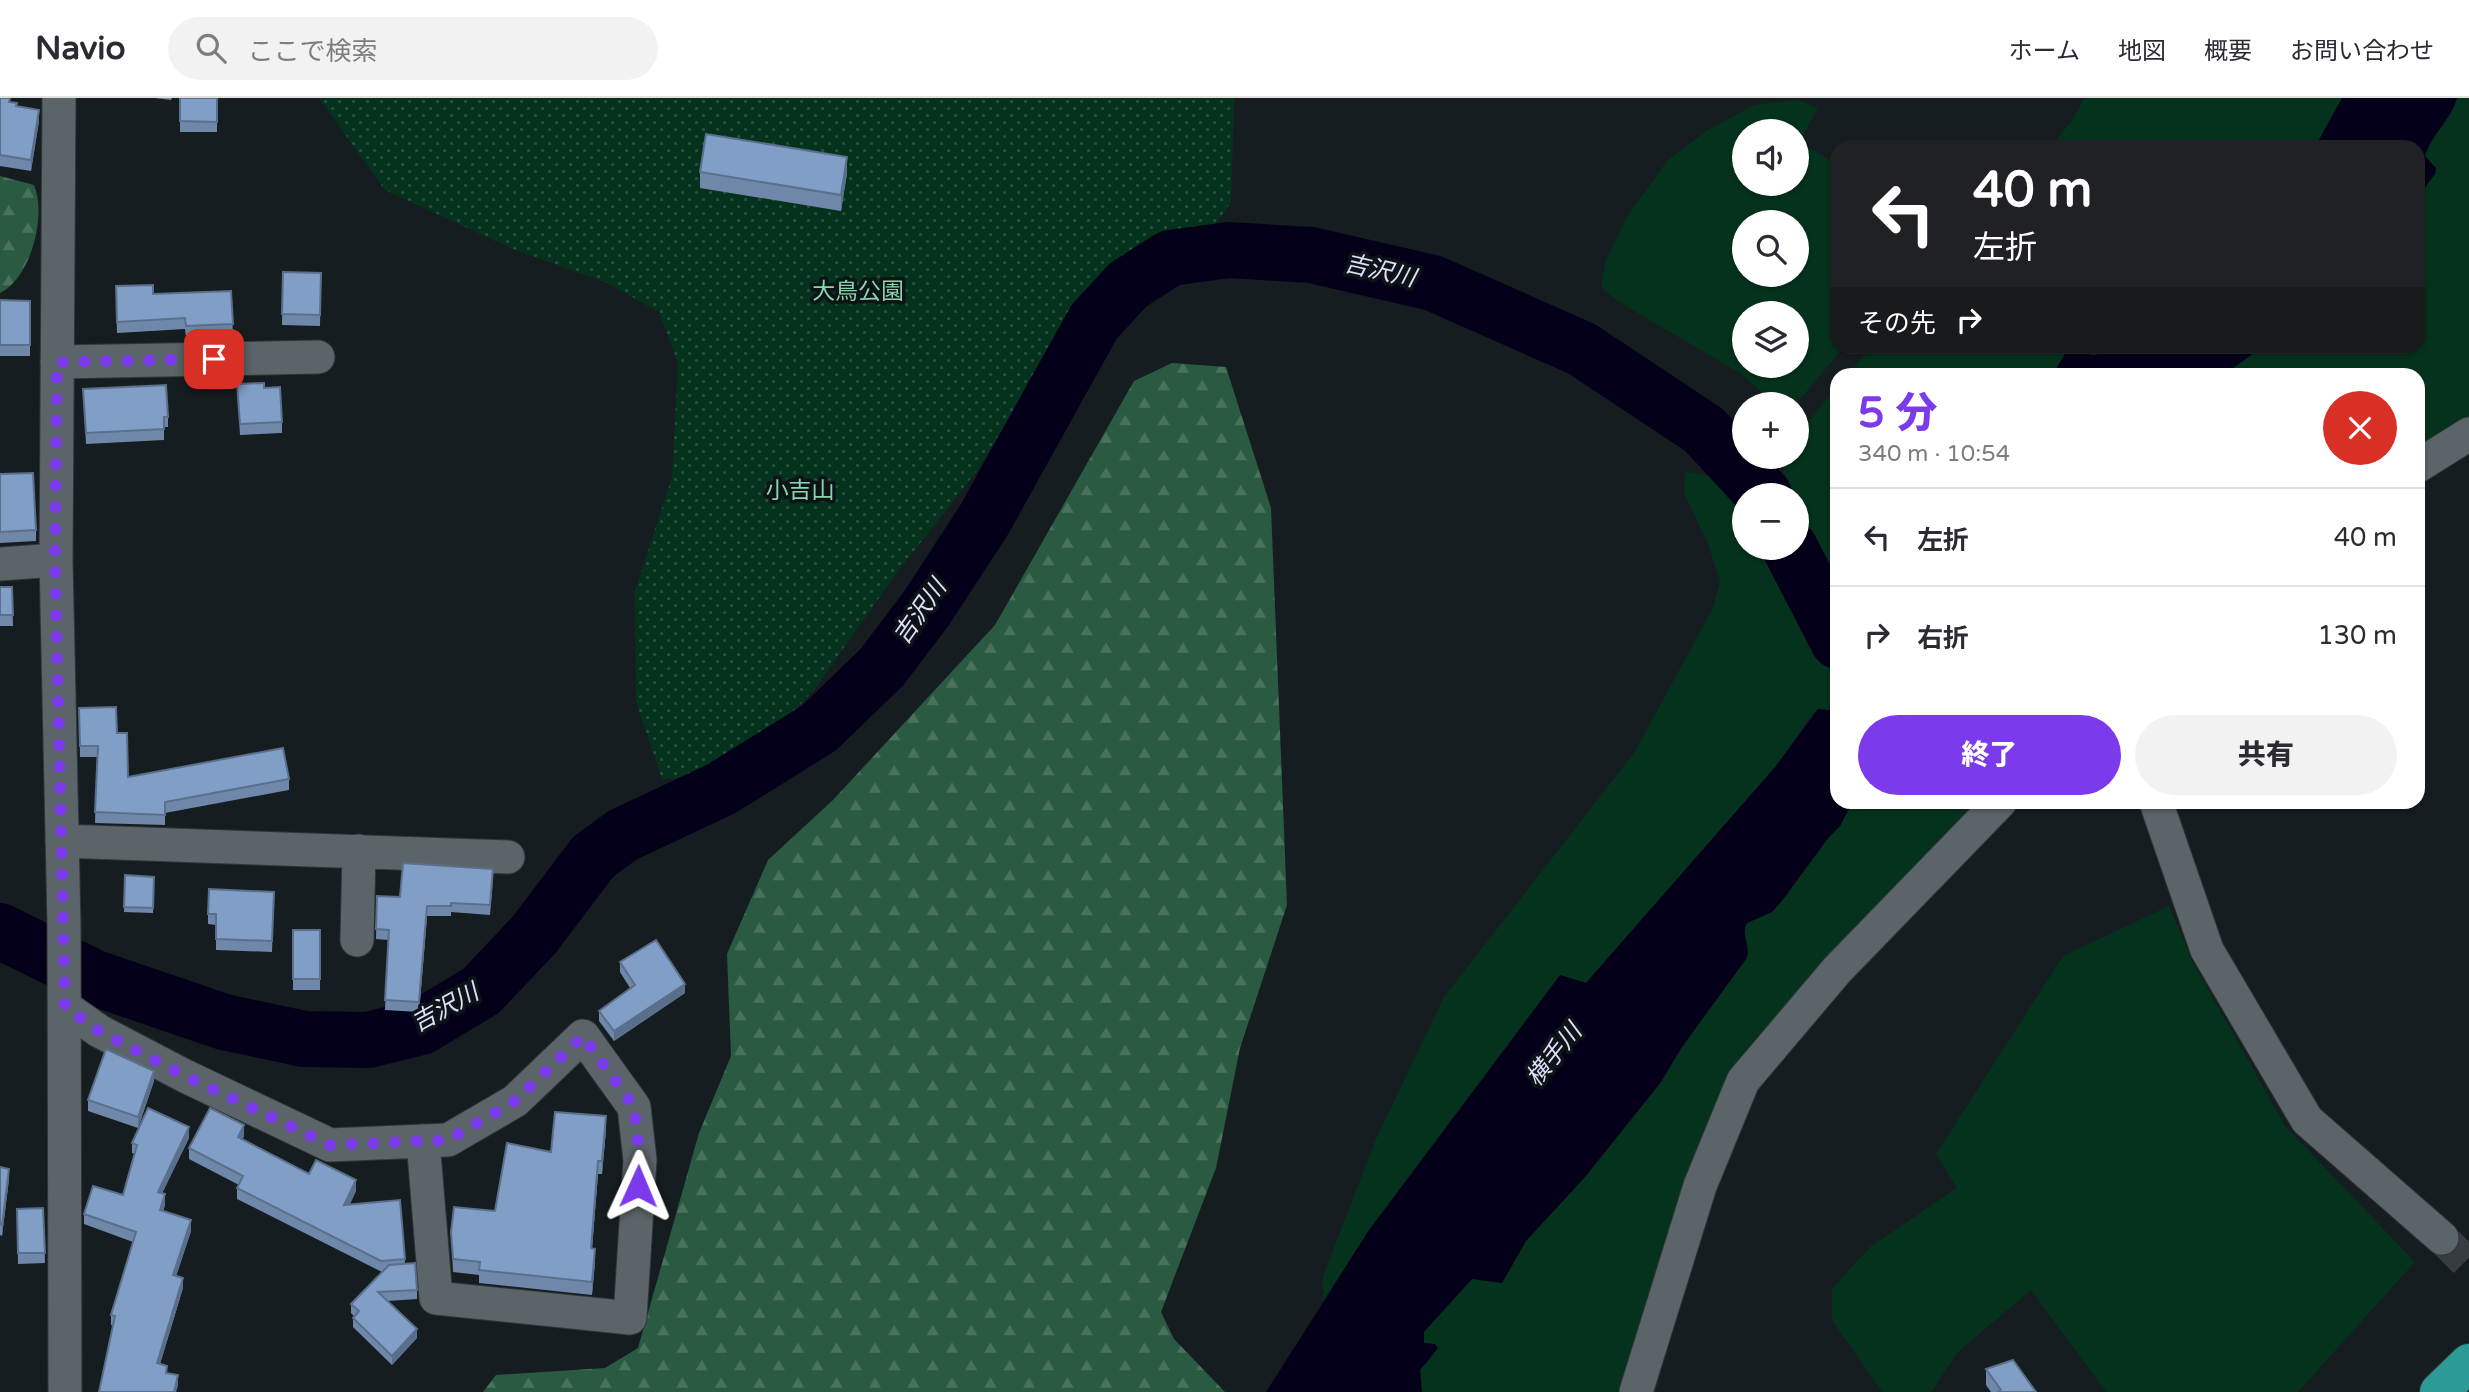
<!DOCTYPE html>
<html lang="ja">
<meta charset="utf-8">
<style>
body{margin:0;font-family:"Varela Round","Noto Sans JP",sans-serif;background:#f2f2f3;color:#2b2b33;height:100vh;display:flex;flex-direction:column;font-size:26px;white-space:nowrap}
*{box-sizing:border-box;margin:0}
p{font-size:23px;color:#7c7c81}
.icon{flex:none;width:38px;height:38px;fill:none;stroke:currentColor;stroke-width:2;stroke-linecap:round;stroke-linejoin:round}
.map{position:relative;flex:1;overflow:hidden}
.details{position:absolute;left:1830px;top:270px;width:595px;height:441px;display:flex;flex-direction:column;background:#fff;border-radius:21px;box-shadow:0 2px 5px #0004}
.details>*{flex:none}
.guide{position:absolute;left:1830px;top:42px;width:595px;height:214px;border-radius:21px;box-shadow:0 2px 5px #0004;background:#202124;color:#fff;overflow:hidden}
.fabs{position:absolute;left:1732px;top:21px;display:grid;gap:14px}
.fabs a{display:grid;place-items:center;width:77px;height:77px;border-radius:50%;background:#fff;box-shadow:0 2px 5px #0004;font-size:35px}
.pin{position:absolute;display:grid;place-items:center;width:60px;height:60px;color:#fff;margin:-30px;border-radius:14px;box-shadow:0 4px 10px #0006}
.me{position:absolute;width:77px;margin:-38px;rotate:1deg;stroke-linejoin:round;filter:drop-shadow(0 0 5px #0008)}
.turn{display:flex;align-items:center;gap:24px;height:147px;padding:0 28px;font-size:32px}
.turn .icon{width:91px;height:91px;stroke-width:2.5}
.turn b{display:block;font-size:49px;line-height:60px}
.then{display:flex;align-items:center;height:66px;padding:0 28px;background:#0003;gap:14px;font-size:26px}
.round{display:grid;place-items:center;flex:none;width:74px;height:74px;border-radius:37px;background:#f2f2f3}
.summary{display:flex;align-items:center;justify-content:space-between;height:119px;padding:0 28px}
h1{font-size:42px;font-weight:800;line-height:52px;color:#7c3aed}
.action{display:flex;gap:14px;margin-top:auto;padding:14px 28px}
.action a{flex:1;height:80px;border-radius:42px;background:#7c3aed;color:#fff;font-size:28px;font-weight:800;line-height:80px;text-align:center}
.action a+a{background:#f2f2f3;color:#2b2b33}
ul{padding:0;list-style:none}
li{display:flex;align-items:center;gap:21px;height:98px;padding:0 28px;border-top:2px solid #e1e1e2}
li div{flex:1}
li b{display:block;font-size:26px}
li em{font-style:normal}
header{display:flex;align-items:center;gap:42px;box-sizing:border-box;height:98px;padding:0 35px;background:#fff;border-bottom:2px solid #e1e1e2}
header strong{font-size:33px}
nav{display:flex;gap:38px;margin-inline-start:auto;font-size:24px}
.search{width:490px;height:63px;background:#f2f2f3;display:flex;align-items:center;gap:18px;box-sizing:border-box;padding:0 24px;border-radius:38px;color:#7c7c81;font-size:26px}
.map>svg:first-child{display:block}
</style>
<header>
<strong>Navio</strong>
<div class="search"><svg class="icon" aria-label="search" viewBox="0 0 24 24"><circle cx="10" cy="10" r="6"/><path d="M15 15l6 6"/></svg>ここで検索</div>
<nav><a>ホーム</a><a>地図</a><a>概要</a><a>お問い合わせ</a></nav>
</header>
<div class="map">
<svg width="2469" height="1294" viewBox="0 0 2469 1294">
<defs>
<pattern id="forest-firs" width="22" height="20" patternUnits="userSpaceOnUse" patternTransform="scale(1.75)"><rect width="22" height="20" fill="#2a5a41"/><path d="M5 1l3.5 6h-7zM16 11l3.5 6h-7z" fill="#49725d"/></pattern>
<pattern id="park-dots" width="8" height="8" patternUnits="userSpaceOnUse" patternTransform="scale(1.75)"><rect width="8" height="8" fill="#05321d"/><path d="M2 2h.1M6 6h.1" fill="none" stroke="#29503e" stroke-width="1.8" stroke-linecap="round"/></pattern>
</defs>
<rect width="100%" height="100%" fill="#161d20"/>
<path fill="#05321d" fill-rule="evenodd" d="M2085,0H2342L2315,49H2050L2071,24Z
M2457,0H2469V336L2419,368L2418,276H2225L2262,249L2418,248L2419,97L2435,76L2425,58C2431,37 2451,22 2457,0Z
M1797,2L1818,10L1799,44L1837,66L1838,248L1844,249L1796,306H1776L1740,275L1619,204L1601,189L1606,162L1627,119L1667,63L1708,32L1754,7ZM1797,33V86H1745V33ZM1797,124V177H1745V124ZM1797,215V268H1745V215Z
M1872,249H2069L2053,276H1848Z
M1837,288V525L1812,466L1797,397H1794L1779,362L1781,359H1797V338Z
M1685,374L1715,379L1745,405V450H1777L1780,454L1789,497L1819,528L1837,567V613L1818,611L1813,615L1776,668L1586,885L1560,878L1369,1132L1323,1204V1178L1376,1041L1444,899L1634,655L1713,510L1720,483L1708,446L1684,395Z
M1859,704H2000L1743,983L1636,1294H1422L1420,1272L1434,1257L1424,1245L1423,1234L1472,1181L1502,1185L1526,1143L1585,1079L1661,984L1682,949L1746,861L1748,855L1744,830L1747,825L1772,814L1781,804L1829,739L1840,728L1850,709Z
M2169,808L2191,861L2285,1028L2415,1164L2298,1294H2106L2031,1192L1958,1254L1931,1294H1882L1832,1222V1191L1870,1149L1957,1090L1936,1056L2063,858Z"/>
<path fill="url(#forest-firs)" d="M0,78L34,87C47,117 31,180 0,195Z
M1172,265L1226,269L1271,410L1287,807L1240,950L1216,1070L1161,1214L1174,1241L1225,1294H483L496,1277L605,1270L638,1250L699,1035L731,958L727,856L768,762L833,702L995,527L1134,283Z"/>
<path fill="url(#park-dots)" d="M319,0H1234L1231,104L1213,129L1152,149L1076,212L976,374L895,477L814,592L760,649L708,678L662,681L636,604L635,493L672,379L678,265L659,214L607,185L513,151L385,92Z"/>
<path fill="#05001a" d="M2342,0H2457C2451,22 2431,37 2425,58L2436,70L2435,76L2419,97L2418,49H2315Z
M2123,249V248L2262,249L2225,276H2053L2069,249H2083L2091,257L2106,256Z
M1818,611L1837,613L1838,704H1859L1850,709L1840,728L1829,739L1781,804L1772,814L1747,825C1740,837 1752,849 1746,861L1682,949L1661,984L1585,1079L1526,1143L1502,1185L1472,1181L1424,1234V1245L1435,1246L1438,1250L1420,1272L1422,1294H1266L1369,1132L1560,877L1586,885L1776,668Z"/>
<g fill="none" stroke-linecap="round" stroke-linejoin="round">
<path stroke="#05001a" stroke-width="56" d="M1790,450L1838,543
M0,833L95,880L224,924L304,941L368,942L421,929L481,893L534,837L593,759L623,737L721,691L819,630L882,569L926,511L984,422L1094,224L1128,187L1170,160L1229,152L1311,157L1433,185L1582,251L1704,332L1764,397"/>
<path stroke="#363c3f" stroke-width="33" stroke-dasharray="33 17" stroke-linecap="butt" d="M2442,1140L2469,1167"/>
<defs>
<path id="minor" d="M59,0L56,462L64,827L65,1294
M57,264L318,259
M2418,368L2469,336
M0,466L56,462
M2156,704L2207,852L2307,1022L2442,1140
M62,743L508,759
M357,842L359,753
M65,909L99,933L185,978L330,1047L448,1042L515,1003L583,938L634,1009L640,1062L630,1220L436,1200L423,1043
M1636,1294L1700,1088L1743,983L1837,872L2000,704"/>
<path id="highway" d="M2439,1294L2469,1265"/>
</defs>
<use href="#minor" stroke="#313638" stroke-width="35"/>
<use href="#highway" stroke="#313638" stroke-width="40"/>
<use href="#minor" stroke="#5b6468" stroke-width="33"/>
<use href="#highway" stroke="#2c9b97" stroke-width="38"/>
</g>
<path fill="#6f88aa" d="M0,0L10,4L39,23L31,73L0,68Z
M155,0H172L171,2Z
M180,0H217V34H180Z
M700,74L847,75L841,113L700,90Z
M283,174L321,175L320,228L282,227Z
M231,193L233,237L186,239L185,231L117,235L116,199L153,196Z
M0,202L30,203V258H0Z
M237,286L264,290L282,324V335L240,337Z
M83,291L168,319V329H164V342L86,346Z
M0,376L36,432V443L0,445Z
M0,489H12L13,528H0Z
M79,610L117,635L128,679L289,681V692L165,715V727L95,725L97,659H80Z
M125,777L154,779L153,815L124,814Z
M493,781L490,817L451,814V818H427L419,914L385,912L388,842L376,841L377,798L400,799Z
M274,794L272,854L216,852V827L208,826V816Z
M293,832H320V892H293Z
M620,864L685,895L614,943L599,923V913L630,890L620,874Z
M154,983L138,1030L88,1013V1002Z
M606,1032L602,1076H598L592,1150L595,1164L592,1197L479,1185V1177L453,1174L451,1134L495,1113Z
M244,1038L242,1042L309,1076L356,1093L350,1106L400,1102L405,1166L417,1192V1201L388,1203L417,1240L392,1267L353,1229V1220L354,1218L351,1215V1206L382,1174L237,1101V1090L239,1087L189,1061V1050Z
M189,1040L162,1095L165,1107L163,1113L191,1133L176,1178L183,1190L160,1266L178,1288L113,1228L111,1227V1217L133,1144L84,1126V1116L123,1097L135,1056L132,1055V1045Z
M0,1069L9,1081L2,1138L0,1137Z
M43,1110L45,1165L18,1166L17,1111Z
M1986,1271L2036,1294H1991L1986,1287Z"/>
<path fill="#5a6f8b" d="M39,12V23L31,73V62Z
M847,59V75L841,113V97Z
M427,808V818L419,914V904Z
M685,886V895L614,943V933Z
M154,973V983L138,1030V1019Z
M606,1018V1032L602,1076V1063Z
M244,1027V1038L238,1050V1039Z
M189,1029V1040L158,1104V1094Z
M598,1063V1076L591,1163V1150Z
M9,1071V1081L2,1138V1127Z
M356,1082V1093L344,1118V1107Z
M165,1096V1107L160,1123V1112Z
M191,1122V1133L173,1188V1177Z
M595,1151V1164L592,1197V1184Z
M183,1180V1190L157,1276V1265Z
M417,1231V1240L392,1267V1258Z
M178,1277V1288L176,1294H174Z"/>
<path fill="#819ec6" stroke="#5a6f8b" stroke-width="2" d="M0,0H10L9,4L17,5L16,8L39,12L31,62L0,57Z
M180,0H217V24L180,23Z
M706,36L847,59L841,97L700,74Z
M283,174L321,175L320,217L282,216Z
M153,187V196L231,193L233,226L186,228L185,220L117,224L116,188Z
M0,202L30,203V247H0Z
M264,285V290L280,289L282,324L240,326L237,286Z
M166,287L168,319H164V331L86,335L83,291Z
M33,375L36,432L0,434V376Z
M0,489H12L13,517H0Z
M116,609L117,635H127L128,679L283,650L289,681L165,704V717L95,714L98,648H80L79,610Z
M403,765L493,771L490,807L451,805V808H427L419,904L385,902L389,832L376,831L377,798L400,799Z
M125,777L154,779L153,810L124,809Z
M209,791L274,794L272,843L216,841V816H208Z
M293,832H320V881H293Z
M656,842L685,886L614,933L599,913L635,887L620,864Z
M106,951L154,973L138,1019L88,1002Z
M148,1010L189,1029L158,1094L165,1096L160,1112L191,1122L173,1177L183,1180L157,1265L167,1268L166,1275L178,1277L174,1294H99L115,1218L111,1217L136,1134L84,1116L93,1088L123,1097L137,1047L132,1045Z
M210,1010L244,1027L238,1039L309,1076L316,1062L356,1082L344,1107L400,1102L405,1161L381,1163L237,1090L243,1078L189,1050Z
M555,1014L606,1018L602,1063H598L591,1150L595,1151L592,1184L479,1172L480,1164L453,1161L451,1134L454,1109L495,1113L507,1045L551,1054Z
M0,1069L9,1071L2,1127L0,1126Z
M43,1110L45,1155H18L17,1111Z
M415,1165L417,1192L378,1194L417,1231L392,1258L353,1220L359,1213L351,1206L389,1167Z
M2013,1262L2036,1294H1998L2001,1292L1986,1271Z"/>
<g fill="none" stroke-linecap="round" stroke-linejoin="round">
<path stroke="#7c3aed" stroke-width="12" stroke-dasharray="0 21.6" d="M214,261L57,264L55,462L65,909L99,933L185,978L330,1047L448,1042L515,1003L583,938L634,1009L640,1062L638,1088"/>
</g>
<g text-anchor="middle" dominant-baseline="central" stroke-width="7" stroke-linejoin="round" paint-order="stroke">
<g font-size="23" fill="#8ad6ab" stroke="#0d1417">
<text x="858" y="194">大鳥公園</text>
<text x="800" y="393">小吉山</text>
</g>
<g font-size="24" font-style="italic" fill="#e1defb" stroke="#0d1417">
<text transform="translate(1380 173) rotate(13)">吉沢川</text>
<text transform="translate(920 514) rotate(-55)">吉沢川</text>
<text transform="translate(445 910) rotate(-29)">吉沢川</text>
<text transform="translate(1554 957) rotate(-51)">横手川</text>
</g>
</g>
</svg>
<div class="fabs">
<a><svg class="icon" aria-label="sound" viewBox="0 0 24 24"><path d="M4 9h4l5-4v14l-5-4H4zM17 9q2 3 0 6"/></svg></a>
<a><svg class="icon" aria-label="search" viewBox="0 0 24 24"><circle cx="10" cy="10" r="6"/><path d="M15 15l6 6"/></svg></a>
<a><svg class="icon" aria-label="layers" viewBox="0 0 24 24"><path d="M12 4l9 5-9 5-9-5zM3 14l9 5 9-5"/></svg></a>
<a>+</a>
<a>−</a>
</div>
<div class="pin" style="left:214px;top:261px;background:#d93025"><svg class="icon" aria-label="arrive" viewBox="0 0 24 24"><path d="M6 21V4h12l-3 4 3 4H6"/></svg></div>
<svg class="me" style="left:638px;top:1088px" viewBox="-20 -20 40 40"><path d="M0-17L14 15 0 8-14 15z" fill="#7c3aed" stroke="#fff" stroke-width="4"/></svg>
<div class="guide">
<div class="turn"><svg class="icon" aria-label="left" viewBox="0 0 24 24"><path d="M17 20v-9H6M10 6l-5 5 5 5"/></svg><div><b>40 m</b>左折</div></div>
<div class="then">その先<svg class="icon" aria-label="right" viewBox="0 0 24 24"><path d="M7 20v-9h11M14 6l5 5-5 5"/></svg></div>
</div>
<section class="details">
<div class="summary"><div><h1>5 分</h1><p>340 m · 10:54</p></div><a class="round" style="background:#d93025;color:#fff"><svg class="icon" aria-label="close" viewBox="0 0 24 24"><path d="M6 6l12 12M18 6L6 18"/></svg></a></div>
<ul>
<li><svg class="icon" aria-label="left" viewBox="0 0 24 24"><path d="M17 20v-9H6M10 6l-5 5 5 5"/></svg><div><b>左折</b></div><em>40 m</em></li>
<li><svg class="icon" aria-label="right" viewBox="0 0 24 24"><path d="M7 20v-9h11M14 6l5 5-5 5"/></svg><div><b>右折</b></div><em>130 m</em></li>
</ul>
<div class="action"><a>終了</a><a>共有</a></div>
</section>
</div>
